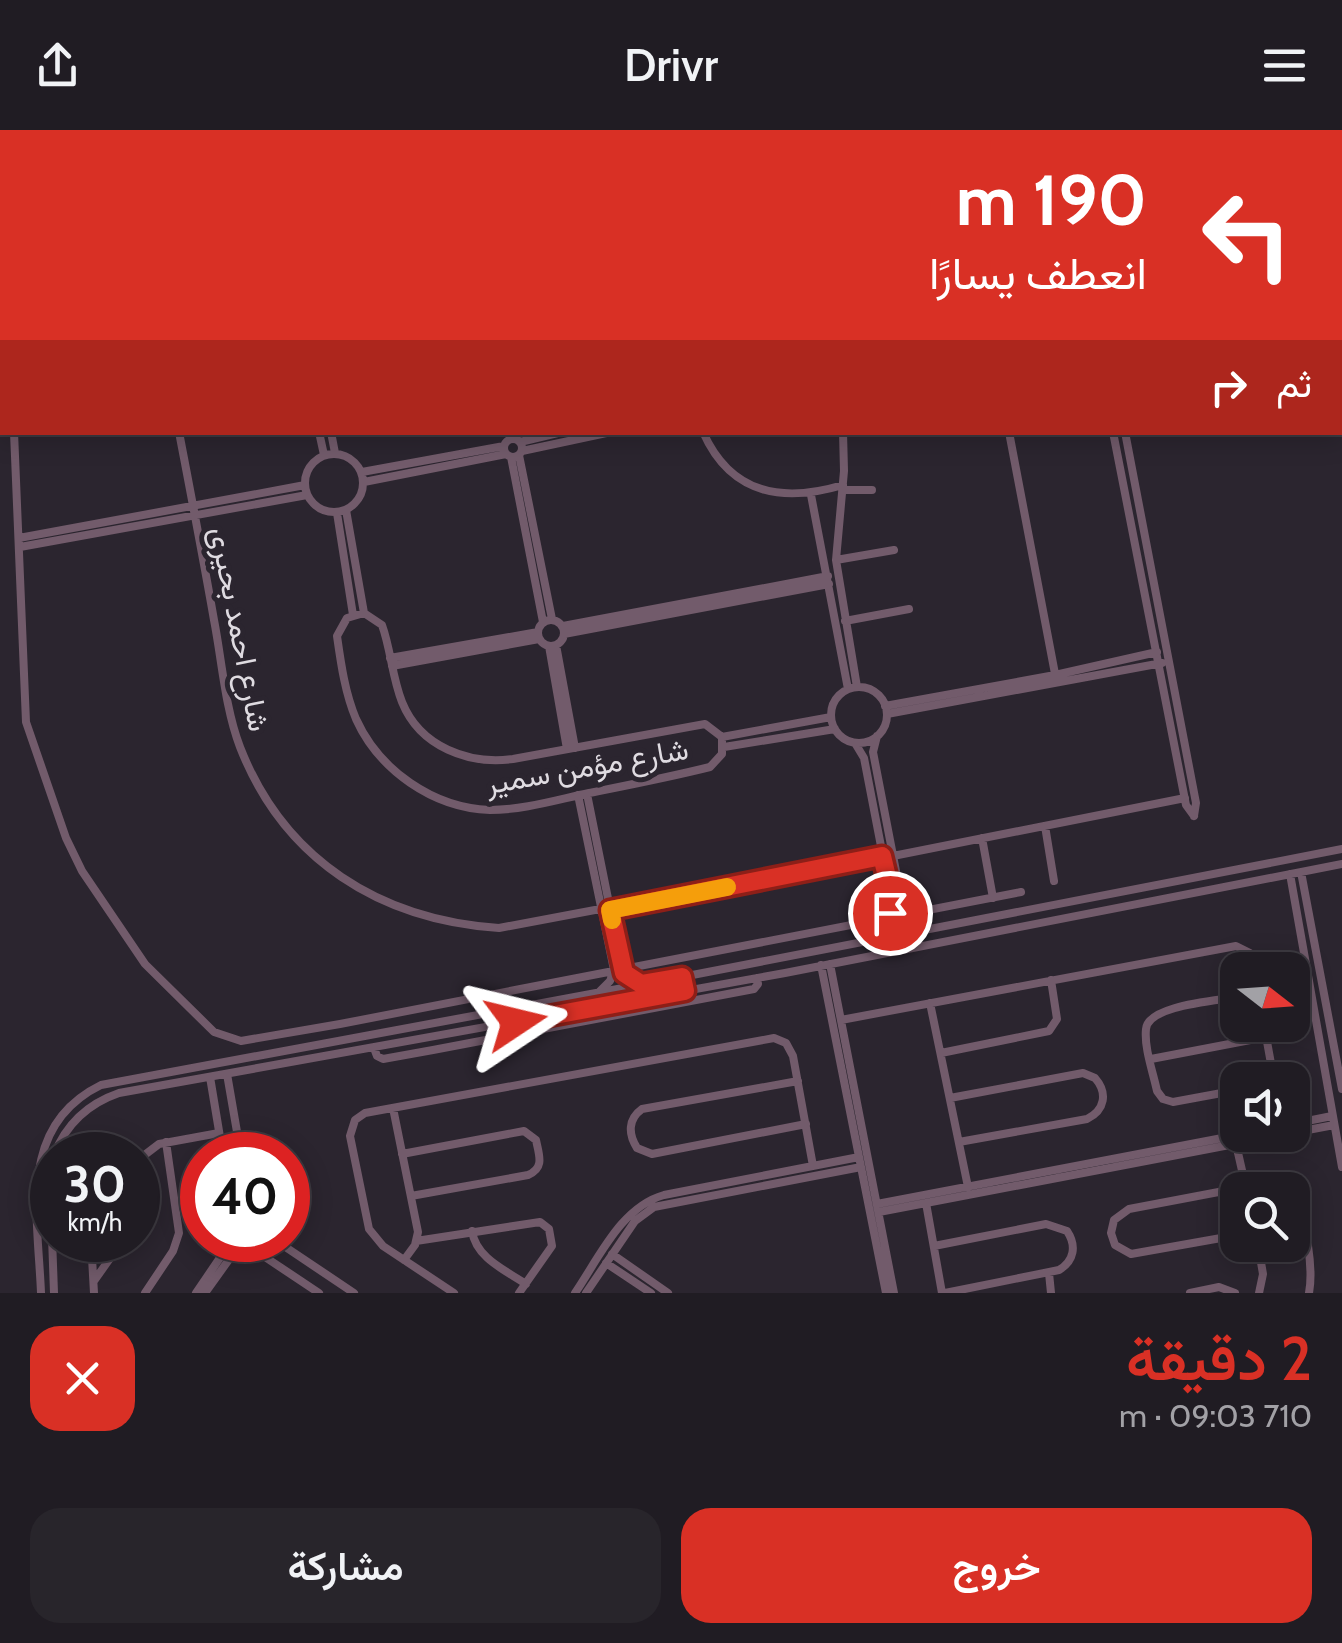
<!DOCTYPE html>
<html lang="ar">
<meta charset="utf-8">
<style>
body{margin:0;font-family:Cabin,Vazirmatn,sans-serif;background:#28252b;color:#f1f3f6;direction:rtl;height:100vh;display:flex;flex-direction:column;font-size:38px;white-space:nowrap}
*{box-sizing:border-box;margin:0}
p{font-size:32px;color:#a2a1a6}
.icon{flex:none;width:55px;height:55px;fill:none;stroke:currentColor;stroke-width:2;stroke-linecap:round;stroke-linejoin:round}
.map{position:relative;height:1163px;overflow:hidden;direction:ltr}
.panel{display:flex;flex-direction:column;background:#201c23;flex:1}
.panel>*{flex:none}
.banner{position:absolute;left:0px;top:0px;width:1342px;height:305px;box-shadow:0 5px 25px #0003,0 0 0 2px #3d3a41;direction:rtl;background:#d93025;color:#fff;overflow:hidden}
.needle{width:65px;rotate:107deg}
.tools{position:absolute;left:1220px;top:822px;display:grid;gap:20px}
.tools a{display:grid;place-items:center;width:90px;height:90px;border-radius:20px;background:#201c23;box-shadow:0 5px 25px #0003,0 0 0 2px #3d3a41;font-size:50px}
.speed{position:absolute;left:30px;top:1002px;display:flex;gap:20px;font-size:50px;font-weight:700;text-align:center}
.speed>*{display:grid;place-content:center;width:130px;height:130px;border-radius:50%;background:#201c23;box-shadow:0 5px 25px #0003,0 0 0 2px #3d3a41;line-height:1}
.speed small{font-size:25px;font-weight:400}
.speed .limit{border:15px solid #d22;background:#fff;color:#111}
.pin{position:absolute;display:grid;place-items:center;width:85px;height:85px;color:#fff;margin:-42px;border:5px solid #fff;border-radius:50%;box-shadow:0 2px 10px #0007}
.me{position:absolute;width:110px;margin:-55px;rotate:80deg;stroke-linejoin:round;filter:drop-shadow(0 0 8px #0008)}
.turn{display:flex;align-items:center;gap:35px;height:210px;padding:0 30px;font-size:45px}
.turn .icon{width:130px;height:130px;stroke-width:2.5}
.turn b{display:block;font-size:70px;line-height:85px}
.then{display:flex;align-items:center;height:95px;padding:0 30px;background:#0003;gap:20px;font-size:38px}
.round{display:grid;place-items:center;flex:none;width:105px;height:105px;border-radius:30px;background:#28252b}
.overview{display:flex;align-items:center;justify-content:space-between;height:170px;padding:0 30px}
h1{font-size:60px;font-weight:600;line-height:75px;color:#d93025}
.action{display:flex;gap:20px;margin-top:auto;padding:20px 30px}
.action a{flex:1;height:115px;border-radius:30px;background:#d93025;color:#fff;font-size:40px;font-weight:600;line-height:115px;text-align:center}
.action a+a{background:#28252b;color:#f1f3f6}
header{display:flex;justify-content:space-between;align-items:center;height:130px;padding:0 30px;background:#201c23;font-size:45px;font-weight:600}
.map>svg:first-child{display:block}
</style>
<header><svg class="icon" aria-label="menu" viewBox="0 0 24 24"><path d="M4 6h16M4 12h16M4 18h16"/></svg>Drivr<svg class="icon" aria-label="share" viewBox="0 0 24 24"><path d="M12 15V3M7 8l5-5 5 5M5 13v7h14v-7"/></svg></header>
<div class="map">
<svg width="1342" height="1163" viewBox="0 0 1342 1163">
<rect width="100%" height="100%" fill="#2b252f"/>
<g fill="none" stroke-linecap="round" stroke-linejoin="round">
<path stroke="#725b6b" stroke-width="8" d="M3,0V2
M740,0L741,2
M752,0V2
M951,0L952,2
M1054,0V2
M1066,0V2
M185,2L186,0
M344,2L348,0
M529,2L542,0
M14,302L26,592L66,708L82,741L145,834L214,902L241,911L340,894L1021,762
M179,302C191,365 203,427 214,490C222,531 225,578 240,617C284,730 380,790 499,798L882,726
M319,302L324,325
M331,302L335,323
M703,302C731,365 783,373 843,355
M843,302L844,341L836,430L857,557
M1009,302L1056,549
M1113,302L1186,675L1194,686
M1125,302L1196,673L1194,686
M504 318a9 9 0 1 1 18 0a9 9 0 1 1-18 0Z
M520,312L562,302
M522,321L611,302
M305 353a29 29 0 1 1 58 0a29 29 0 1 1-58 0Z
M519,325L552,489
M511,327L543,492
M362,342L504,316
M364,352L506,324
M843,360H872
M811,365L848,559
M346,380L364,483
M337,383L353,485
M19,408L305,355
M20,417L307,365
M836,430L894,420
M364,483L382,495C391,520 392,547 402,572C420,617 469,635 513,629L705,594L722,607V624L710,637C670,647 629,655 589,663C556,670 523,680 490,680C433,678 379,640 356,589C345,563 341,534 337,506L347,488Z
M538 503a13 13 0 1 1 26 0a13 13 0 1 1-26 0Z
M845,491L909,479
M563,496L828,446
M564,504L829,454
M556,515L575,618
M549,516L567,619
M390,528L538,502
M392,536L539,509
M831 585a28 28 0 1 1 56 0a28 28 0 1 1-56 0Z
M885,576L1055,545L1157,522
M887,584L1162,533
M877,606L873,622L901,767L914,783
M722,607L831,587
M855,613L864,628L891,768L889,788L892,806
M724,617L835,599
M587,664L622,838L641,855
M578,665L614,840L610,851L599,862
M1045,696L1054,751
M982,708L993,768
M893,726L1185,668
M1301,742L1342,959
M1290,744L1342,1037
M830,834L894,1163
M821,835L886,1163
M1238,867C1217,871 1148,875 1146,899C1144,918 1153,942 1157,961L1163,969L1173,972L1238,960
M930,873L968,1057
M841,890L1236,816L1250,823L1254,840
M1264,895L1274,950
M374,918L377,926L383,929L433,920L754,859L758,854L757,848
M941,923L1049,901L1057,889L1051,850
M1151,929L1266,907
M227,944L241,1025
M210,947L223,1025
M798,951L642,979C628,989 628,1004 637,1018L652,1024L806,994
M950,968L1083,943L1095,948C1108,963 1105,980 1087,989L959,1012
M393,978L418,1102L415,1115L404,1130
M1292,994L1332,986
M1292,1003L1334,995
M1236,1014L1246,1058
M402,1024L524,1001L536,1010C539,1025 545,1038 528,1045L411,1066
M54,1025C66,994 87,974 119,963L785,843L1342,734
M138,1030L159,1014L219,1003
M52,1032L50,1050L54,1163
M926,1073L942,1163
M1292,1073C1308,1088 1313,1142 1309,1163
M877,1074L1238,1005
M879,1082L1282,1005
M472,1101C476,1128 505,1140 526,1154
M1238,1105L1131,1124L1115,1115L1111,1103L1114,1090L1129,1079L1245,1057
M91,1110L94,1163
M246,1110L259,1123L319,1163
M275,1110L354,1163
M416,1111L540,1092L549,1099L552,1116L519,1163
M1258,1115L1263,1144L1259,1163
M934,1116L1046,1094L1067,1101C1077,1116 1074,1131 1059,1140L945,1163
M612,1124L668,1163
M606,1133L651,1163
M1049,1143L1051,1163
M94,1151L123,1110
M41,1163C38,1085 17,996 101,955L682,847L1342,719
M145,1163L173,1121L179,1103L166,1012
M196,1163L232,1110
M205,1163L243,1110
M454,1163L383,1116L369,1099L350,1006L355,990L365,983L774,908L786,913L793,926L813,1036
M575,1163C599,1128 621,1077 664,1065L859,1027
M586,1163L635,1091L654,1077L861,1037
M1190,1163L1219,1157L1235,1163"/>
</g>
<g fill="none" stroke-linecap="round" stroke-linejoin="round">
<defs>
<path id="route" d="M516,892L685,861L682,847L641,854L624,843L610,780L882,726L892,768L890,783"/>
</defs>
<use href="#route" stroke="#8d1f18" stroke-width="25"/>
<use href="#route" stroke="#d93025" stroke-width="18"/>
<path stroke="#f59e0b" stroke-width="18" d="M612,790L610,780L727,757"/>
</g>
<g text-anchor="middle" dominant-baseline="central" stroke-width="10" stroke-linejoin="round" paint-order="stroke">
<g font-size="30" fill="#dfdbe1" stroke="#2b252f">
<text transform="translate(240 499) rotate(79)">شارع احمد بحيرى</text>
<text transform="translate(587 636) rotate(-10)">شارع مؤمن سمير</text>
</g>
</g>
</svg>
<div class="tools">
<a><svg class="needle" viewBox="-14 -14 28 28"><path d="M0-13l5 13h-10z" fill="#e53935"/><path d="M0 13l5-13h-10z" fill="#a2a1a6"/></svg></a>
<a><svg class="icon" aria-label="sound" viewBox="0 0 24 24"><path d="M4 9h4l5-4v14l-5-4H4zM17 9q2 3 0 6"/></svg></a>
<a><svg class="icon" aria-label="search" viewBox="0 0 24 24"><circle cx="10" cy="10" r="6"/><path d="M15 15l6 6"/></svg></a>
</div>
<div class="speed"><div>30<small>km/h</small></div><div class="limit">40</div></div>
<div class="pin" style="left:890px;top:783px;background:#d93025"><svg class="icon" aria-label="arrive" viewBox="0 0 24 24"><path d="M6 21V4h12l-3 4 3 4H6"/></svg></div>
<svg class="me" style="left:516px;top:892px" viewBox="-20 -20 40 40"><path d="M0-17L14 15 0 8-14 15z" fill="#d93025" stroke="#fff" stroke-width="4"/></svg>
<div class="banner">
<div class="turn"><svg class="icon" aria-label="left" viewBox="0 0 24 24"><path d="M17 20v-9H6M10 6l-5 5 5 5"/></svg><div><b>190 m</b>انعطف يسارًا</div></div>
<div class="then">ثم<svg class="icon" aria-label="right" viewBox="0 0 24 24"><path d="M7 20v-9h11M14 6l5 5-5 5"/></svg></div>
</div>
</div>
<section class="panel">
<div class="overview"><div><h1>2 دقيقة</h1><p>710 m · 09:03</p></div><a class="round" style="background:#d93025;color:#fff"><svg class="icon" aria-label="close" viewBox="0 0 24 24"><path d="M6 6l12 12M18 6L6 18"/></svg></a></div>
<div class="action"><a>خروج</a><a>مشاركة</a></div>
</section>
